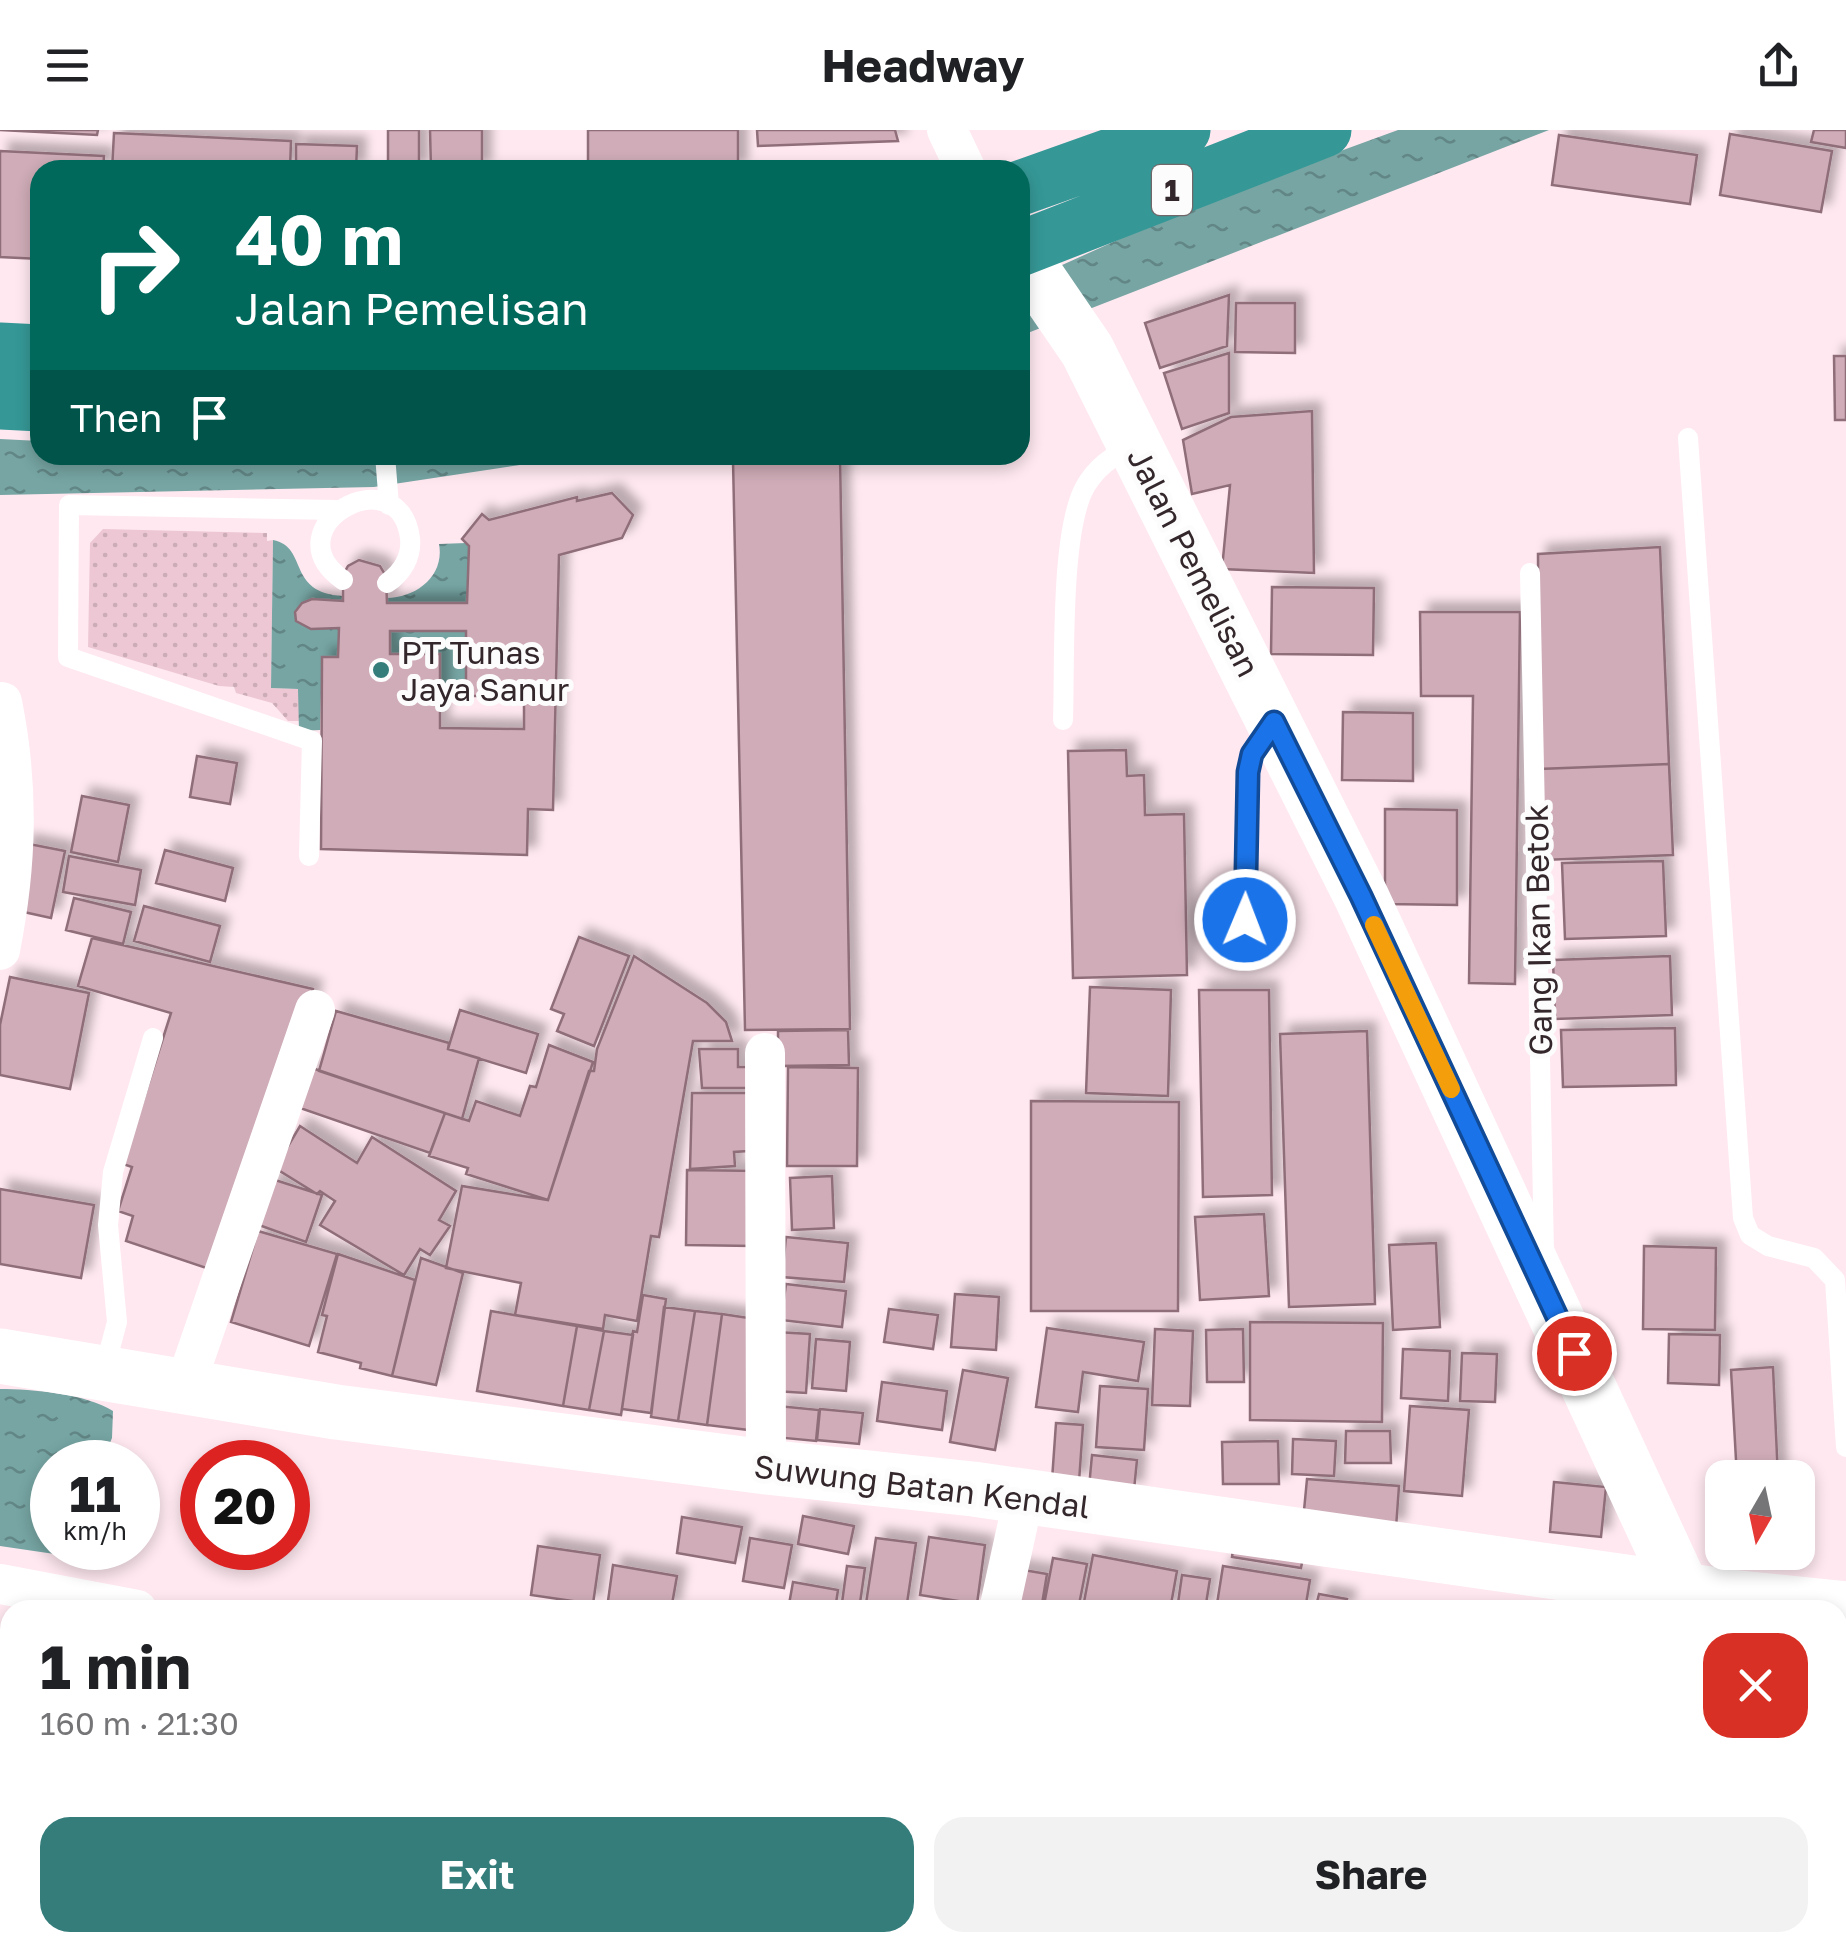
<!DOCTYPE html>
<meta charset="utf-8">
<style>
body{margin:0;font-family:"Golos Text",sans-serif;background:#f2f2f2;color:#202124;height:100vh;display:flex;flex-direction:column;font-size:38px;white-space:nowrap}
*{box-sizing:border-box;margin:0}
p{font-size:32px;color:#757577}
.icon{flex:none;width:55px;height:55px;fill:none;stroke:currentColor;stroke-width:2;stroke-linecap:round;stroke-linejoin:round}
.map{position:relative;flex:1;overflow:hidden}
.sheet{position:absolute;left:0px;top:1470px;width:1848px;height:352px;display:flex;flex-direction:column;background:#fff;border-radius:30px 30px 0 0;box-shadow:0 5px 15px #0003}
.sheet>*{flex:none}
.guide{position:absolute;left:30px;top:30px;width:1000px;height:305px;border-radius:30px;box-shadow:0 5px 15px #0003;background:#00695c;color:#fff;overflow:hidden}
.needle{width:65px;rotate:189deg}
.fabs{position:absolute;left:1705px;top:1330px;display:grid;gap:20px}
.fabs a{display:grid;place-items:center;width:110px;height:110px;border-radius:20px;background:#fff;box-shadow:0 5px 15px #0003;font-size:50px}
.speed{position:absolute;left:30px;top:1310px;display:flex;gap:20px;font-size:50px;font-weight:700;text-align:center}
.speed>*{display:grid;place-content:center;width:130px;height:130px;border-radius:50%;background:#fff;box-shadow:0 5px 15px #0003;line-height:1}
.speed small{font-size:25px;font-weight:400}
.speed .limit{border:15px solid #d22;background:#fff;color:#111}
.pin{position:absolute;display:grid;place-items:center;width:85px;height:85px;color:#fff;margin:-42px;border:5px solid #fff;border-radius:50%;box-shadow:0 2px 10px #0007}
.me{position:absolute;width:110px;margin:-55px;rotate:1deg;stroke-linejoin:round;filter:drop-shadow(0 0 8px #0008)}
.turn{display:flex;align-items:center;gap:35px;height:210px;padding:0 40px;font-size:45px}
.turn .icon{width:130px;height:130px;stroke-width:2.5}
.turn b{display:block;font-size:70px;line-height:85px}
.then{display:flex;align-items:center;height:95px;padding:0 40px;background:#0003;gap:20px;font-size:38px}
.round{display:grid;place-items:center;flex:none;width:105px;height:105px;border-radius:30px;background:#f2f2f2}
.summary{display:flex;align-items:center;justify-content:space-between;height:170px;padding:0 40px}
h1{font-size:60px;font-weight:700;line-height:75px}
.primary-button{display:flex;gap:20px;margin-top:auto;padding:20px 40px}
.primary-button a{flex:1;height:115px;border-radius:30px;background:#347d7b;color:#fff;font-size:40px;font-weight:700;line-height:115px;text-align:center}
.primary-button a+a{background:#f2f2f2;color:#202124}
header{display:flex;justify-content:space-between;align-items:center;height:130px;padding:0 40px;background:#fff;font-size:45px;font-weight:700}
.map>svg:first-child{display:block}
</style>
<header><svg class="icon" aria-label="menu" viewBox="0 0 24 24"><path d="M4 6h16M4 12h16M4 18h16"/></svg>Headway<svg class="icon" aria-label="share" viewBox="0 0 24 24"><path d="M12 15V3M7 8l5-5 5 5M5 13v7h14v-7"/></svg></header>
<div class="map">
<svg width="1846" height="1822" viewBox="0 0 1846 1822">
<defs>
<pattern id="grass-dots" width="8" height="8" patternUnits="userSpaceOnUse" patternTransform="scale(2.5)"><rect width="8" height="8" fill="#edc8d4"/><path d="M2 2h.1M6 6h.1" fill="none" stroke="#ccacb6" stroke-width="1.8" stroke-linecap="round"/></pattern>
<pattern id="water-ripples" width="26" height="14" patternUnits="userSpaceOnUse" patternTransform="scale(2.5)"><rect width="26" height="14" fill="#76a5a3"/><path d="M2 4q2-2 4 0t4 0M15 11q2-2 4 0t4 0" fill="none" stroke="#628685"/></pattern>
<filter id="shadow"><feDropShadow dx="9" dy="-9" stdDeviation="5" flood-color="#0004"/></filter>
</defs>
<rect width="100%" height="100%" fill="#ffe8f0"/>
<path fill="url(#grass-dots)" d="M103,399L267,403V411L273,410L271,558L299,559V591H288L272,573L236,563L234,557L219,556L88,517L90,413Z"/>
<path fill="url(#water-ripples)" d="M1398,0H1549L1020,206V154L1204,71Z
M0,309L40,311V325H587L374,357L0,365Z
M273,410C309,417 286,463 343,466V471C324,470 307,465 295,482L296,491L311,499L339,498L338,527H322L320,600L299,601L298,559L271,558Z
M466,413L469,416L467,473H387V468C416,468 445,446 439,414Z
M390,501H466V554H440V524H390Z
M0,1259C32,1259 87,1264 113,1281L112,1308L102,1332H52V1418H76L68,1426L0,1416Z"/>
<path fill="#cfacb7" stroke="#8f6e79" stroke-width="2.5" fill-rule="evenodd" filter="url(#shadow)" d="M0,0H98L97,5Z
M388,0H419V40H388Z
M430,0H482V40H431Z
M588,0H738V40H588Z
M757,0H895L898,11L758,16Z
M1814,0H1846V18L1811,12Z
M114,3L291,11L290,40H112Z
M1730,4L1832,21L1821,82L1720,65Z
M1559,5L1697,25L1690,74L1552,55Z
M296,14L357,16L356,40H296Z
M0,21L104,26L103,40H40V129L0,127Z
M1229,165L1227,216L1160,238L1145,193Z
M1236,173H1295V223L1235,222Z
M1229,223V283L1182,299L1164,243Z
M1834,226H1846V290H1835Z
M1312,281L1314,443L1222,439L1230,355L1192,364L1183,310L1231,287Z
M784,325H840L850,899L745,900L733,330L784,329Z
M612,363L633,385L622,408L559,425L553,680L528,679L527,725L321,719L322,527H338L339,498L311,499L296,491L295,482L302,473L312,469L343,471V445L348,436L359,430L380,436L386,446L387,473H467L469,416L462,409L482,384L489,390L577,367V371ZM390,501H466V566H524V599L440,598V524H390Z
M1660,417L1669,634L1539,639L1538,424Z
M1272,457L1374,458L1373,525L1271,524Z
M1420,482H1520L1515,854L1469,853L1473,566H1421Z
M1343,582L1413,583V651L1342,650Z
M1126,620L1127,646L1144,645L1145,685L1184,684L1187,845L1073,848L1068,621Z
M197,626L237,633L230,674L190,667Z
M1669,634L1673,725L1542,730L1539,639Z
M82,666L129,675L118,732L71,722Z
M1385,679L1457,680V775L1385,774Z
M24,713L65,721L51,788L10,779Z
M165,720L233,738L225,771L156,753Z
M69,726L141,740L135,775L63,762Z
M1663,731L1666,806L1565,809L1562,733Z
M74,768L131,782L123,814L66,800Z
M144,776L220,796L210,832L134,811Z
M579,807L629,826L594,916L557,901L564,884L551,879Z
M92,808L313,859L309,879L221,1143L126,1111L133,1086L118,1081L132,1037L123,1034L171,883L78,856Z
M634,826L707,873L726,892L732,911H693L659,1107L651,1106L637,1191L605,1185L603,1199L515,1185L521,1153L446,1138L462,1056L548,1070L589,941H594L597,919Z
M1670,826L1672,885L1555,889L1553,830Z
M10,847L89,863L70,959L0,945V895Z
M1090,857L1171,860L1168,966L1086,963Z
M1199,860H1269L1272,1065L1203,1067Z
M460,880L538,904L526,943L448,919Z
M336,881L449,913L448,919L479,928L462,989L319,941Z
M1675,898L1676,955L1563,957L1561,900Z
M848,900L849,935L778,936V901Z
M1367,901L1375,1174L1289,1177L1280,904Z
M549,915L593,932L548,1070L466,1044L468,1038L429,1026L445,983L469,991L476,971L520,986L530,956L536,957Z
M699,919H738V937H751L750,958H702Z
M788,937L858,938L857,1036H787Z
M312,938L445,983L430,1023L300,978Z
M692,963H757L748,1021L734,1022L735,1036L690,1039Z
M1031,971L1179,972L1178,1181H1031Z
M300,996L357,1033L372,1007L456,1061L439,1090L450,1096L430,1125L420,1119L404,1145L320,1095L335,1071L320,1061L317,1064L275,1038Z
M687,1040L760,1041L752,1116L686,1115Z
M832,1046L834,1098L792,1100L790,1048Z
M272,1049L322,1065L306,1112L256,1094Z
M0,1059L94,1075L81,1148L0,1134Z
M1264,1084L1269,1166L1200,1170L1195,1087Z
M258,1101L337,1124L309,1216L231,1192Z
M786,1107L848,1113L844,1152L782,1147Z
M1436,1113L1440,1197L1393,1200L1389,1115Z
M1644,1116L1716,1118L1715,1200L1643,1199Z
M338,1124L415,1150L392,1246L360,1238L361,1233L318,1222L327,1186L322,1185Z
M421,1128L463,1143L436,1255L392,1246Z
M786,1154L846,1161L842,1197L781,1190Z
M955,1164L999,1167L996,1220L951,1217Z
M643,1165L666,1169L651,1283L622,1279L633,1201L637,1202Z
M664,1177L695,1181L678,1291L651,1287Z
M889,1179L938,1185L933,1219L884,1212Z
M491,1181L577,1196L563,1276L477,1261Z
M695,1181L722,1184L707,1295L678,1291Z
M722,1184L762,1190L757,1301L707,1295Z
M1250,1192L1383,1193L1382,1292L1250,1290Z
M577,1196L604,1201L589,1280L563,1276Z
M1047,1198L1144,1212L1138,1251L1083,1242L1078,1282L1036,1277Z
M1155,1199L1193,1201L1190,1276L1152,1275Z
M1243,1199L1244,1252H1207L1206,1200Z
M604,1201L633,1205L621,1285L589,1280Z
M776,1202L810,1204L806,1263L773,1261Z
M1669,1204L1720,1205L1719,1255L1668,1253Z
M816,1209L850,1212L846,1261L812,1258Z
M1403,1219L1450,1221L1448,1271L1401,1268Z
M1462,1223L1497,1224L1495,1272L1460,1271Z
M1773,1237L1778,1348H1737L1731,1240Z
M963,1240L1008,1248L995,1320L950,1312Z
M882,1252L947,1261L942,1300L877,1291Z
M1100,1256L1148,1259L1144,1320L1096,1317Z
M778,1276L819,1280L816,1311L774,1307Z
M1410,1276L1469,1280L1462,1366L1404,1361Z
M820,1279L863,1283L859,1314L817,1310Z
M1056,1293L1083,1295L1079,1352L1052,1350Z
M1346,1301H1390L1391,1333H1345Z
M1293,1309L1336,1311L1334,1346L1292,1344Z
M1278,1311L1279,1354H1223L1222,1312Z
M1092,1325L1137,1330L1134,1360L1089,1357Z
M1307,1349L1399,1356L1396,1398L1303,1391Z
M1554,1352L1606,1357L1601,1407L1550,1402Z
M803,1386L854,1396L848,1424L798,1414Z
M682,1387L742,1397L735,1433L677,1423Z
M929,1407L985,1415L977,1474L920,1465Z
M750,1408L792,1415L784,1458L743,1451Z
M876,1408L916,1413L906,1480H865Z
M1234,1411L1304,1422L1301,1438L1232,1427Z
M538,1416L600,1425L593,1474L531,1465Z
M1093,1425L1177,1441L1170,1480L1083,1477Z
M1053,1428L1087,1434L1078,1480H1043Z
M613,1435L677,1446L671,1480L608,1471Z
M847,1436L865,1438L859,1480H841Z
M1223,1436L1310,1450L1305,1480H1216Z
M1012,1438L1047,1444L1041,1480H1005Z
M1182,1445L1210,1449L1205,1480H1177Z
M793,1452L838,1460L835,1480H788Z
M1319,1464L1347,1469L1344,1480H1315Z
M1838,1542L1846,1544V1593L1838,1591Z
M10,1667V1708L0,1707V1671Z
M0,1715L10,1717V1775L0,1773Z
M0,1782L10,1784V1812H20L17,1822H0Z
M24,1812H54L53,1822H22Z
M64,1812H94L92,1822H62Z
M100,1812H134L133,1822H98Z
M167,1812H227L226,1822H165Z
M234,1812H292L290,1822H232Z
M404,1812H460L459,1822H402Z
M930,1812H995L992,1822H968Z
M1003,1812H1058L1056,1822H1001Z
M1071,1812H1103L1101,1822H1069Z
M1114,1812H1139L1138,1822H1112Z
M1172,1812H1193L1208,1817L1207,1822H1170Z
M1216,1812H1265L1263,1822H1214Z
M1274,1812H1297L1295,1822H1271Z
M1301,1812H1336L1334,1822H1299Z
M1448,1812L1446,1822H1391L1346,1814Z
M1494,1812H1562L1560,1822H1492Z"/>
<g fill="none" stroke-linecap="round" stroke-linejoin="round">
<path stroke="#fff" stroke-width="20" d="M1688,308L1743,1088L1750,1105L1768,1116L1814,1128L1835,1150L1846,1317
M385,325L389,375
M1530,443L1544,1121
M343,450C269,397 399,324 410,408C412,427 402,443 387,453
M1063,590C1065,533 1060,402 1085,357C1096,338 1113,325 1132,318
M309,726L312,611L68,527L69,375L337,380
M1245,790L1247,642L1252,624L1269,597
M104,1241L117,1192L108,1095L113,1042L153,908"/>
<path stroke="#fff" stroke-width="40" d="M947,0L966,40
M0,820C17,734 19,657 2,572
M765,923L766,1337
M185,1256L315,880
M0,1454L137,1480
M999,1480L1024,1366
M0,1662L10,1613
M1762,1812L1817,1822
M160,1822L162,1812
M315,1822L316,1812"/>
<path stroke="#fff" stroke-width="55" d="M1020,122L1087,220L1361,766L1682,1459
M0,1226L336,1282L766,1337L973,1359L1731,1467L1846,1479"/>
<path stroke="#359896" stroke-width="55" d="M1020,58L1183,0
M1020,119L1324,0
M0,220L40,222
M0,272L40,274"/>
</g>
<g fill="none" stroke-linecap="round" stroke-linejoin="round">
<defs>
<path id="route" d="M1245,790L1248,642L1252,624L1274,592L1361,766L1574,1223"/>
</defs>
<use href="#route" stroke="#114b97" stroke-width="25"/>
<use href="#route" stroke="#1a73e8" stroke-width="18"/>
<path stroke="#f59e0b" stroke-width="18" d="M1374,795L1451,959"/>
</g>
<circle fill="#347d7b" stroke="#fcfcfc" stroke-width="4" cx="381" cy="540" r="10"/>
<g text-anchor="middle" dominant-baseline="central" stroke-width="10" stroke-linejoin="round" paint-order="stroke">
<rect fill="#fcfcfc" stroke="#70676a" stroke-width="2.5" x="1152" y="35" width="40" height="50" rx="8"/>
<g font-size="30" font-weight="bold" fill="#34272b">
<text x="1172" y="60">1</text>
</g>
<g font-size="32" fill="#34272b" stroke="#fcfcfc">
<text transform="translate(1194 432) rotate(63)">Jalan Pemelisan</text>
<text transform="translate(1538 800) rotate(-91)">Gang Ikan Betok</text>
<text transform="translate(922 1356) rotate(7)">Suwung Batan Kendal</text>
</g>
<g font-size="32" fill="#34272b" stroke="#fcfcfc" text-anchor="start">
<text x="401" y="522">PT Tunas<tspan x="401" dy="37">Jaya Sanur</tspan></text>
</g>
</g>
</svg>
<div class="fabs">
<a><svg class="needle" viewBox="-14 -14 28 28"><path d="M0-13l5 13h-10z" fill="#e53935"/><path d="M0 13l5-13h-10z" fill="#757577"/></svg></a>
</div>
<div class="speed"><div>11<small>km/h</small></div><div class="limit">20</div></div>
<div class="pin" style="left:1574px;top:1223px;background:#d93025"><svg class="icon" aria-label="arrive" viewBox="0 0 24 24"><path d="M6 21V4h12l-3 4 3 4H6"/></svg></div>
<svg class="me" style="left:1245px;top:790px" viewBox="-20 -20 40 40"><circle r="17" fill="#1a73e8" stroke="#fff" stroke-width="3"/><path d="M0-11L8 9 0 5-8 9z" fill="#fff"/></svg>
<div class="guide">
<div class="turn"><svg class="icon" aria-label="right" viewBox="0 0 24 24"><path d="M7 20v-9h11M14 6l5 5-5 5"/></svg><div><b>40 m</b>Jalan Pemelisan</div></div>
<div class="then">Then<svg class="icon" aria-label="arrive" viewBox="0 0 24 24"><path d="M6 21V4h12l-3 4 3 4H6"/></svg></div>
</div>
<section class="sheet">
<div class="summary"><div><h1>1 min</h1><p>160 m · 21:30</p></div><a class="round" style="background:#d93025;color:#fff"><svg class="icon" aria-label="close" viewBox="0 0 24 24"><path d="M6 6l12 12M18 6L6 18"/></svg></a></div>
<div class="primary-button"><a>Exit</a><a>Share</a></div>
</section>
</div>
